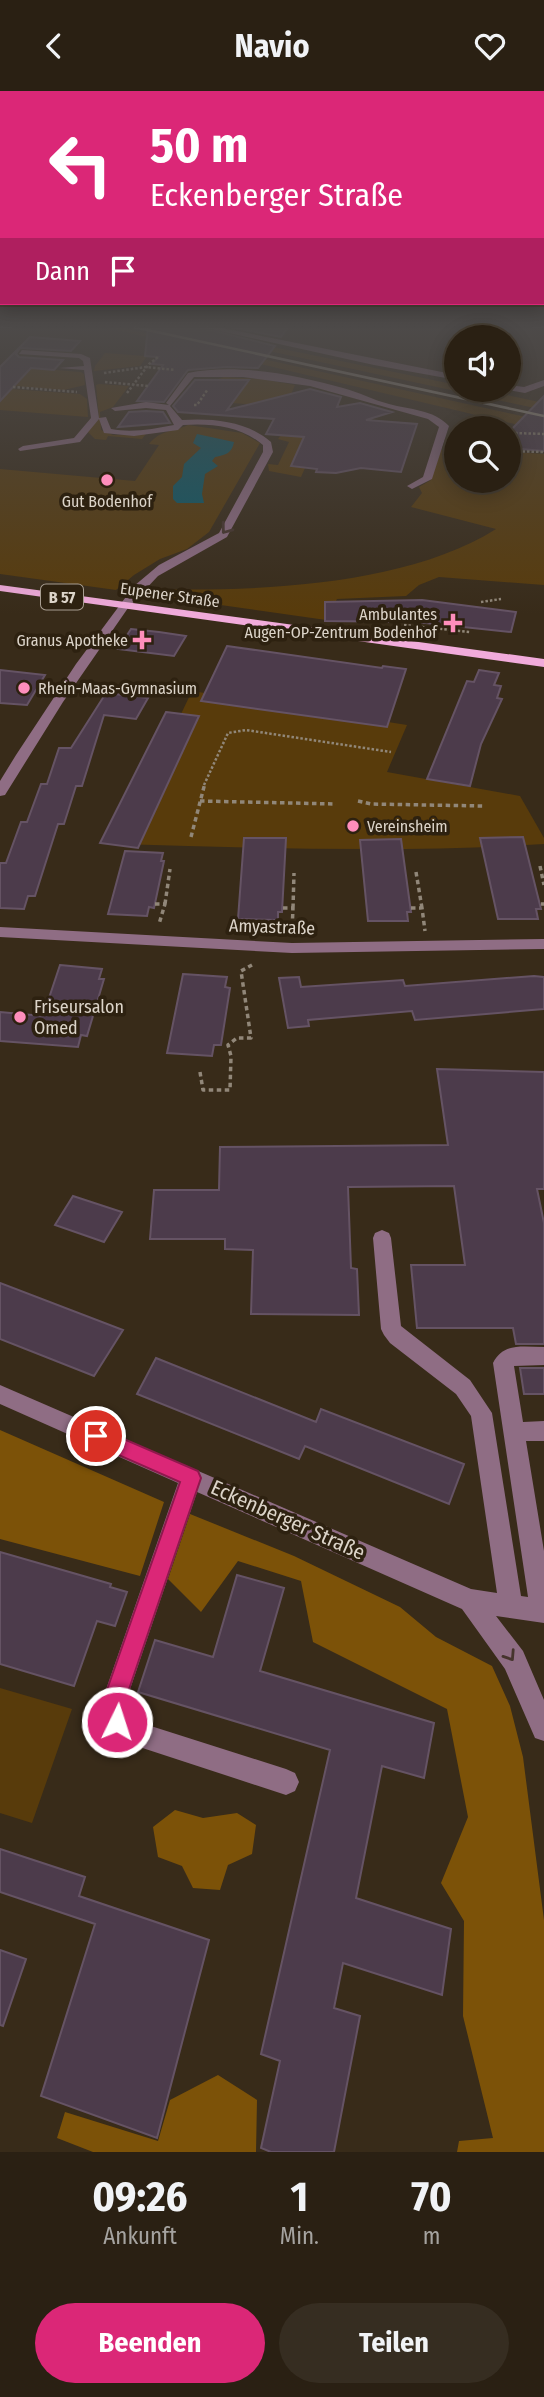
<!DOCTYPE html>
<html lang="de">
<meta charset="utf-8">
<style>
body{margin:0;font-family:"Fira Sans Condensed",sans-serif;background:#362d21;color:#f1f3f6;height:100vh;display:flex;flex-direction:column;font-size:26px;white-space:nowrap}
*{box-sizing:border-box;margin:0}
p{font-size:23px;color:#a5a3a0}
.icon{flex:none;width:38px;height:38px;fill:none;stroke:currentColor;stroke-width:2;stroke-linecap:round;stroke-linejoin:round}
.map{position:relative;height:2061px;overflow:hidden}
.details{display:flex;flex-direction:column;background:#2a2013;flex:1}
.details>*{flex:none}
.hud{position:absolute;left:0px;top:0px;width:544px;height:214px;box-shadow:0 4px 18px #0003,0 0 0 2px #463e33;background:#db2777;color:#fff;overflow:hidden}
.tools{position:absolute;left:444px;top:234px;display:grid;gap:14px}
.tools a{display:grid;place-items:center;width:77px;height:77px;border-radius:50%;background:#2a2013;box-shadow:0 4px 18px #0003,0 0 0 2px #463e33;font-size:35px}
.pin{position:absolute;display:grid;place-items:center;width:60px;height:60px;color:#fff;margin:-30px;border:4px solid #fff;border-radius:50%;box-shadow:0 2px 7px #0007}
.me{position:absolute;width:77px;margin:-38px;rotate:4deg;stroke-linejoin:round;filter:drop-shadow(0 0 5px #0008)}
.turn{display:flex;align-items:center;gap:24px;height:147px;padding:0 35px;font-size:32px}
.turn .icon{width:91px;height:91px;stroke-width:2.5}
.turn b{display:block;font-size:49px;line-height:60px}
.then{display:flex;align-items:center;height:66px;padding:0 35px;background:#0003;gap:14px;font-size:26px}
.eta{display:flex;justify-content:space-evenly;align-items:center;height:119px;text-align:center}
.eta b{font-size:42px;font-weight:700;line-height:49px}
.primary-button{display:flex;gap:14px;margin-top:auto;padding:14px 35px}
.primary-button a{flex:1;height:80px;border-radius:42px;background:#db2777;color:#fff;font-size:28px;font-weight:700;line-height:80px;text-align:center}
.primary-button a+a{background:#362d21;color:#f1f3f6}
header{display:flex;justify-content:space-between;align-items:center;height:91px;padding:0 35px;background:#2a2013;font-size:32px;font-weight:700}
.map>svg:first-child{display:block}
</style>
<header><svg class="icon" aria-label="back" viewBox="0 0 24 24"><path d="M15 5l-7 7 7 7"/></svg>Navio<svg class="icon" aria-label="heart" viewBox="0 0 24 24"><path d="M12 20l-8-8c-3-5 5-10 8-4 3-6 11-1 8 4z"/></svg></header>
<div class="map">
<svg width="544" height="2061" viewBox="0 0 544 2061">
<rect width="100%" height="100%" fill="#382b19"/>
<path fill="#583b0b" d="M100,235H114L544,330V340Z
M152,235H172L457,294V299H484L544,312V319Z
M105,262L145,265L148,264L140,275L94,280L95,275Z
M31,277L81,281L84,283L85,294L64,299L14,295Z
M224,286L261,288L295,294L290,306L274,315L203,310L218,288Z
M99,293L129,295L113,316L100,321L101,339L113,344L146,343L142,348L108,345L106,349L95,348L88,341L99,327L96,294Z
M11,298L80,303L87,308L88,326L0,319V311Z
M188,334L242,342L260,352L209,441L187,458L160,468L134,484L116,499L0,483V378L135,390L159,354L149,353C160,339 173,341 188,334Z
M308,338L291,375L305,377L301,386L269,380L268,373L278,374L289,351L278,348L281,344Z
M441,359L457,361V390H509V365L513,361L544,363V494L439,486L419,494L406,505L337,508L326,529L143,503L148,498C253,501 406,495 496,438L411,416L422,402L419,396L431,389Z
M192,600L407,634L387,681L520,705L544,747V753C403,762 260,757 119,753Z
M0,1597L72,1618L32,1732L0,1722Z"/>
<path fill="#7c5208" d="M0,1339L164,1411L140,1485L0,1448Z
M190,1423L294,1465L400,1516L436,1546L492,1575L510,1615L523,1666L544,1829V2061H457L459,2050L493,2047L463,1925L464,1830L441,1792L468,1726L447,1618L313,1551L301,1490L238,1470L201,1521L168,1488Z
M175,1719L203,1727L237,1722L256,1734L252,1763L228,1774L220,1799L193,1797L182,1775L158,1766L153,1736Z
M218,1984L257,2009L256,2061H93L57,2047L65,2021L158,2050L170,2009Z"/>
<path fill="#0a5a69" d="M197,343L234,351C232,362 226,364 215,366L212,370L218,375L205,383L202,403L204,412H177L173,408V395L182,386L184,373L201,357L193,352Z"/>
<path fill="#4c3b4b" stroke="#655364" stroke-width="2" d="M148,235H194L275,255L258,277L226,276L188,279L164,311L137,310L163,274L152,273L158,266L145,265Z
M225,235H289L281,246Z
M30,246L80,250L71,260L20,257L16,263L19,266L63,269L54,279L31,277L0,310V276Z
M195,289H249L227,319L310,298L341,306L337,316L360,312L392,321L366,329L417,333L401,381L361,377L336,382L316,381L317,378L291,375L304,346L266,343L274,328L178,321L173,315Z
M544,305V360L509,357V341Z
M146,320L163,321L170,332L118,336L129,321Z
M422,509L516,521L511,541L416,531L325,530V511Z
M131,538L159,541L186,545L174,565L118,558Z
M227,555L382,577L383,575L406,578L387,636L201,610Z
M0,579L45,584L27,614L0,612Z
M479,579L499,582L494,594L501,595L497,607L502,608L481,653L470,695L427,688L467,590L474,591Z
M106,602L148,607L136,628L104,624L82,695H76L64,733H58L35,805H28L24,818L0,817V772H6L21,731H27L41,693H47L59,657H71Z
M166,621L199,625L138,757L100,752Z
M523,746L541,818H536L538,828H498L480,747Z
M244,747H286L282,821H278V829L238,828Z
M401,748L411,821H407L408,830H368L360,749Z
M125,760L163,762L161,770H164L154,817L149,816L147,825L108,823Z
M60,874L102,878L99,888H104L87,945L81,944L78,956L0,950V921L43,925Z
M183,883L227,886L225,896L230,897L221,954H214L212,965L167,962Z
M534,885L544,886V918L415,929L412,920L308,929L309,935L288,937L279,887L299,886L301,896L403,889L405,895Z
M437,978L544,981V1098H537L544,1132V1253H516L513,1237H417L411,1174H465L454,1095L348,1096L351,1177L357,1178L359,1224L251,1223L253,1159L225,1158V1148H150L154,1099H219L220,1056L448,1054Z
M73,1105L122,1121L104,1151L55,1134Z
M0,1192L123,1239L94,1285L0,1248Z
M156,1267L316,1331L321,1318L464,1373L449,1413L305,1355L299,1368L137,1303Z
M520,1277H544V1303H524Z
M0,1461L111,1493L110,1496L127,1501L115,1535L97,1530L74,1595L0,1573Z
M237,1484L284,1497L260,1580L434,1632L424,1687L382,1675L356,1807L451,1838L442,1904L343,1872L334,1917L360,1925L334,2061H271L261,2057L280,1970L261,1963L330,1659L138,1601L155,1549L213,1566Z
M0,1758L85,1786L79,1805L209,1849L157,2047L41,2005L95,1833L0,1801Z
M0,1859L26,1868L3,1935L0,1934Z"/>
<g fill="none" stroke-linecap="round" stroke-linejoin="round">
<path stroke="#918779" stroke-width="2.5" stroke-dasharray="2.5 2" stroke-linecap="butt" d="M104,282L146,276L175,279
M105,291L148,295
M13,296L77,301
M127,302L149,273L158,266
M194,314H197L208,298
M460,336L480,338
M515,342L544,343
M509,360L544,361
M481,511L501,508
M404,534L470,541
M204,694L228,642L246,639L391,661"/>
<path stroke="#918779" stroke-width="3.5" stroke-dasharray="4.5 3.5" stroke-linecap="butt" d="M200,710L336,713
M358,710L371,713L483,715
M191,746L205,692
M540,775L544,794
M416,781L422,817
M155,813H165L159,833
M165,813L170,778
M541,813H544
M283,817H293L292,840
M293,817L294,782
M411,817H422L425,840
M200,981L203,999H230L231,965L228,954L237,947H251L241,880L252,874"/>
<path fill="#8f6d84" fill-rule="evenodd" d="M197,235H212L457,284V289L374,274Z
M22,259L81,263L90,267L99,327L106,326L111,338C132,342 153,338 174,334L166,319L146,317L115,320L111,317L146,311L169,314L166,312L188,282C236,272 296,284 343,297C359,301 373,309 389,313C410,319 433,318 449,335L432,388L412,398L407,395L423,386L439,336L428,328L310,295L243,286H194L170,315L182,329C213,327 247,330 271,351L273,361L227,446L158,485L128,517L63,611L5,704L0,705V690L16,664L76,573L134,495L159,474L219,442L263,361V354C241,335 211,332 183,334L178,339L134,345L104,342L99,328L80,351L20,360L18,358L23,355L74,347L91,327L84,279L59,277L84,275L83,270L79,267L19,263Z
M544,289V295L525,302L508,299L509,294L524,296Z
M0,836L292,852L544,848V858L292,862L0,846Z
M382,1139L389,1142L391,1147L401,1235L470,1289L492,1322L521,1505L528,1506L493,1272C503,1251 524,1256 544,1256V1274L514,1275L523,1331L544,1330V1350H526L544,1460V1532L496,1525L523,1560L544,1609V1650L535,1647L505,1578L462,1518L197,1401L126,1610L132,1629L286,1678L295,1682L299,1691L295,1700L286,1704L115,1648L105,1631L102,1610L178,1392L0,1313V1294L471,1498L497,1502L471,1325L456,1303L390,1252L384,1244L381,1238L373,1147L375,1142Z"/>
<path fill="#f1abdb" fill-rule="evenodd" d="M0,494L544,568V576L0,500Z"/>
<path stroke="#a39a8c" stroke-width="2.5" d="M129,235L544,325"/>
</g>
<defs><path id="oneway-chevron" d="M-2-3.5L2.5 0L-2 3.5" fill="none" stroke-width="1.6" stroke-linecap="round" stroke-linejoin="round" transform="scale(1.75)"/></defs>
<g stroke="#46342d">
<use href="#oneway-chevron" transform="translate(226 438) rotate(127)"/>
<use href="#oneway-chevron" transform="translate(510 1565) rotate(57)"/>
</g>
<linearGradient id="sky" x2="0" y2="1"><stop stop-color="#1f180e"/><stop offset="0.45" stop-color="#4d4a49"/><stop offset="1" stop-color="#4d4a49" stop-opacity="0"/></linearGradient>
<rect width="544" height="523" fill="url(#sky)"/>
<path fill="#db2777" stroke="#8e194d" stroke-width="2" d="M96,1336L198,1380L201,1387L125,1610L128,1631L125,1639L117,1642L109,1639L103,1610L180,1391L89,1351L86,1345L89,1338Z"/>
<g fill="#fe8ebc" stroke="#2d2110" stroke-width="2.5">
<circle cx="107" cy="389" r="7"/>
<path d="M449.5 521.5h7v7h7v7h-7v7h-7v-7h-7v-7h7z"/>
<path d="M138.5 538.5h7v7h7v7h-7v7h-7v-7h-7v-7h7z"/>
<circle cx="24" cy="597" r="7"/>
<circle cx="353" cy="735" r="7"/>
<circle cx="20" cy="926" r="7"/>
</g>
<g text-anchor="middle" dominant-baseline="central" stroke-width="7" stroke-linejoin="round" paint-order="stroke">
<g font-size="16" fill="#dcd4c9" stroke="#2d2110" text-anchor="end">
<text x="107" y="410" text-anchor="middle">Gut Bodenhof</text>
<text x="437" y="523">Ambulantes<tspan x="437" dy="18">Augen-OP-Zentrum Bodenhof</tspan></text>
<text x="128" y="549">Granus Apotheke</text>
<text x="38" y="597" text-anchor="start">Rhein-Maas-Gymnasium</text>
<text x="367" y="735" text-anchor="start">Vereinsheim</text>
</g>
<g font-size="16" fill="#dcd4c9" stroke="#2d2110">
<text transform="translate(170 504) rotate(8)">Eupener Straße</text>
</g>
<rect fill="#2d2110" stroke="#a89e92" stroke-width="2" x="41" y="493.5" width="42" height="25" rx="5"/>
<g font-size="16" font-weight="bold" fill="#dcd4c9">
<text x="62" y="506">B 57</text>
</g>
<g font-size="18" fill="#dcd4c9" stroke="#2d2110">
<text transform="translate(272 836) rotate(2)">Amyastraße</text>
</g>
<g font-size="18" fill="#dcd4c9" stroke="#2d2110" text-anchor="start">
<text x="34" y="916">Friseursalon<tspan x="34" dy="21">Omed</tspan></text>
</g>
<g font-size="21" fill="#dcd4c9" stroke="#2d2110">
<text transform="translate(288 1429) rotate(24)">Eckenberger Straße</text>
</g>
</g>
</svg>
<div class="tools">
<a><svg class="icon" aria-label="sound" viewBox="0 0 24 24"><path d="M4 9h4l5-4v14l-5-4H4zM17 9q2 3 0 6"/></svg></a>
<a><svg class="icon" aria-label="search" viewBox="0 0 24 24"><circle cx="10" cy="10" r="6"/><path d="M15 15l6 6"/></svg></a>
</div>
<div class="pin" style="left:96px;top:1345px;background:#d93025"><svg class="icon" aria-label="arrive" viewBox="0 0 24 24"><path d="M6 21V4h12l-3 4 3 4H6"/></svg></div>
<svg class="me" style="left:117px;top:1631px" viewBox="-20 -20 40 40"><circle r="17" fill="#db2777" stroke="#fff" stroke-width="3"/><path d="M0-11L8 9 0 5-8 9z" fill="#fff"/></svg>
<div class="hud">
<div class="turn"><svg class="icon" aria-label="left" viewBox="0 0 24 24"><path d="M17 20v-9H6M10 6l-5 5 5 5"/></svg><div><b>50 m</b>Eckenberger Straße</div></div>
<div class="then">Dann<svg class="icon" aria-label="arrive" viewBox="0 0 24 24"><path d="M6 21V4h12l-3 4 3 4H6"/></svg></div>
</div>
</div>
<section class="details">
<div class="eta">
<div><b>09:26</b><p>Ankunft</p></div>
<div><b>1</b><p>Min.</p></div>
<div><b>70</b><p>m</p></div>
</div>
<div class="primary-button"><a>Beenden</a><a>Teilen</a></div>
</section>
